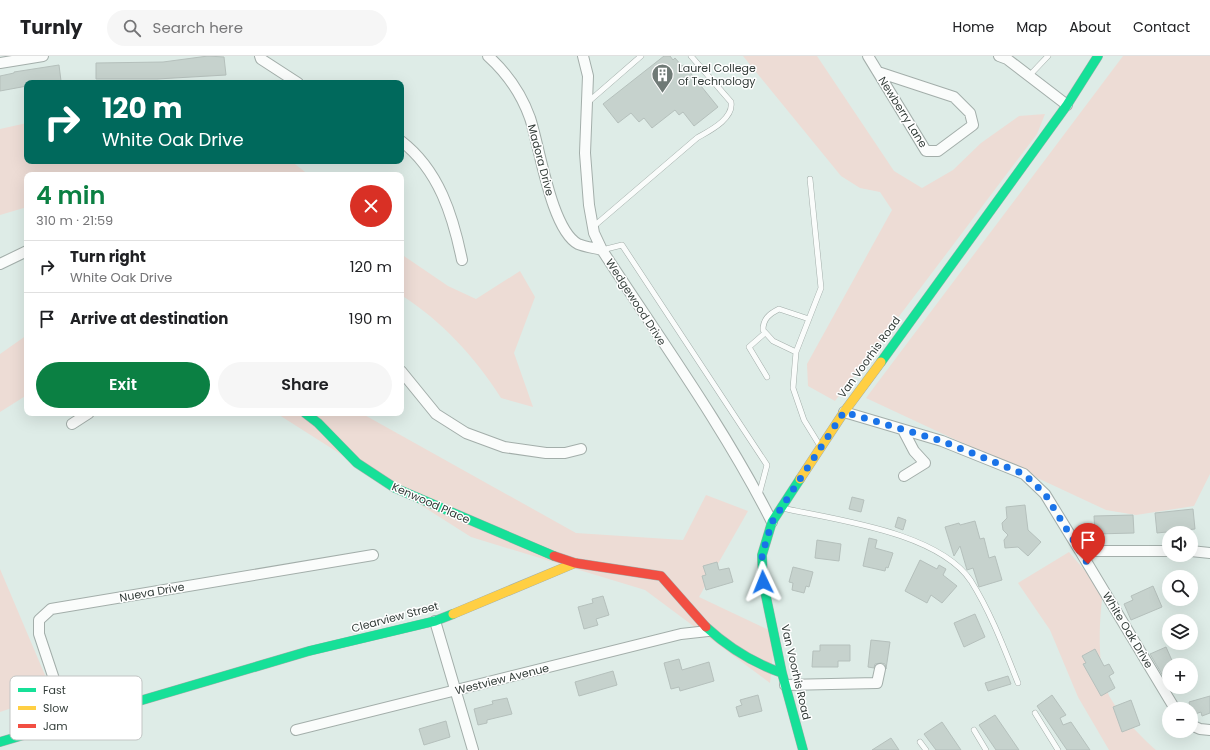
<!DOCTYPE html>
<meta charset="utf-8">
<style>
body{margin:0;font-family:Poppins,sans-serif;background:#f6f6f6;color:#202124;height:100vh;display:flex;flex-direction:column;font-size:15px;white-space:nowrap}
*{box-sizing:border-box;margin:0}
p{font-size:13px;color:#757577}
.icon{flex:none;width:22px;height:22px;fill:none;stroke:currentColor;stroke-width:2;stroke-linecap:round;stroke-linejoin:round}
.map{position:relative;flex:1;overflow:hidden}
.drawer{position:absolute;left:24px;top:116px;width:380px;height:244px;display:flex;flex-direction:column;background:#fff;border-radius:8px;box-shadow:0 4px 16px #0002}
.drawer>*{flex:none}
.banner{position:absolute;left:24px;top:24px;width:380px;height:84px;border-radius:8px;box-shadow:0 4px 16px #0002;background:#00695c;color:#fff;overflow:hidden}
.controls{position:absolute;left:1162px;top:470px;display:grid;gap:8px}
.controls a{display:grid;place-items:center;width:36px;height:36px;border-radius:50%;background:#fff;box-shadow:0 4px 16px #0002;font-size:20px}
.pin{position:absolute;display:grid;place-items:center;width:34px;height:34px;color:#fff;margin:-41px -17px;border-radius:50% 50% 50% 0;rotate:-45deg;box-shadow:0 0 4px #0007}
.pin .icon{rotate:45deg}
.me{position:absolute;width:44px;margin:-22px;rotate:358deg;stroke-linejoin:round;filter:drop-shadow(0 0 3px #0008)}
.turn{display:flex;align-items:center;gap:14px;height:84px;padding:0 12px;font-size:18px}
.turn .icon{width:52px;height:52px;stroke-width:2.5}
.turn b{display:block;font-size:28px;line-height:34px}
.round{display:grid;place-items:center;flex:none;width:42px;height:42px;border-radius:21px;background:#f6f6f6}
.headline{display:flex;align-items:center;justify-content:space-between;height:68px;padding:0 12px}
h1{font-size:24px;font-weight:600;line-height:30px;color:#0b8043}
.cta{display:flex;gap:8px;margin-top:auto;padding:8px 12px}
.cta a{flex:1;height:46px;border-radius:24px;background:#0b8043;color:#fff;font-size:16px;font-weight:600;line-height:46px;text-align:center}
.cta a+a{background:#f6f6f6;color:#202124}
ul{padding:0;list-style:none}
li{display:flex;align-items:center;gap:12px;height:52px;padding:0 12px;border-top:1px solid #e0e0e0}
li div{flex:1}
li b{display:block;font-size:15px}
li em{font-style:normal}
header{display:flex;align-items:center;gap:24px;box-sizing:border-box;height:56px;padding:0 20px;background:#fff;border-bottom:1px solid #e0e0e0}
header strong{font-size:19px}
nav{display:flex;gap:22px;margin-inline-start:auto;font-size:14px}
.search{width:280px;height:36px;background:#f6f6f6;display:flex;align-items:center;gap:10px;box-sizing:border-box;padding:0 14px;border-radius:22px;color:#757577;font-size:15px}
.map>svg:first-child{display:block}
</style>
<header>
<strong>Turnly</strong>
<div class="search"><svg class="icon" aria-label="search" viewBox="0 0 24 24"><circle cx="10" cy="10" r="6"/><path d="M15 15l6 6"/></svg>Search here</div>
<nav><a>Home</a><a>Map</a><a>About</a><a>Contact</a></nav>
</header>
<div class="map">
<svg width="1210" height="694" viewBox="0 0 1210 694">
<rect width="100%" height="100%" fill="#deece7"/>
<path fill="#eddcd5" d="M743,0H817L894,115L922,132L953,114L981,87L1019,60L1045,58L1037,78L835,345L808,330L807,308L892,154L880,136L860,132L841,120Z
M1123,0H1210V418L1194,450L1136,459L1106,454L866,342Z
M27,67V105H291L309,119H27V151L0,159V73Z
M401,198L448,230L476,243L520,215L535,241L514,297L533,351L501,342C475,301 442,265 401,239Z
M27,279V339L0,356V298Z
M276,357H361L576,477L683,484L706,439L748,455L699,541L775,577L770,627L645,534L471,481Z
M1069,496L1103,536C1099,563 1096,619 1111,643C1120,659 1142,682 1156,694H1109L1078,641L1050,574L1018,527Z
M0,513L53,638L0,656Z"/>
<path fill="#c6d2cd" stroke="#b5c0bc" d="M208,0L224,1L226,19L157,23H96V7L163,6Z
M664,0H670L673,4L675,2L682,10L684,9L718,51L694,70L683,56L679,59L675,54L652,72L644,62L639,66L631,57L618,67L603,48Z
M59,9L61,25L27,27V30L0,35V20L14,17V16Z
M852,441L864,444L861,456L849,453Z
M1025,449L1028,474L1041,486L1028,500L1018,491L1005,492L1004,484L1008,479L1003,474L1002,467L1007,462L1006,451Z
M1193,453L1195,473L1157,477L1155,457Z
M1133,459L1134,477L1095,478L1094,460Z
M898,461L906,464L903,474L895,471Z
M975,465L980,483L984,482L989,502L995,500L1002,524L979,531L973,512L967,514L960,490L954,500L945,471L959,467L960,469Z
M869,482L877,484L875,492L893,497L888,512L886,511L885,515L863,510Z
M817,484L841,488L839,505L815,502Z
M920,504L937,513L939,509L946,513L943,519L957,530L942,547L931,539L927,547L905,535Z
M717,506L719,514L729,512L733,526L706,534L702,520L706,519L703,510Z
M793,511L813,516L809,531L806,530L804,537L792,534L793,527L789,526Z
M1153,530L1162,551L1131,564L1124,548L1133,544L1131,540Z
M603,540L609,559L596,563L598,569L584,573L578,551L593,547L592,543Z
M975,558L985,581L964,591L954,567Z
M871,584L890,586L886,613L885,608L881,607L875,608L874,612L868,611Z
M820,589H850V605H838V611H812L813,595H820Z
M1166,591L1174,609H1169V617L1163,620L1150,598Z
M1095,593L1104,610L1109,608L1114,617L1109,620L1115,632L1101,640L1083,608L1086,607L1082,600Z
M679,603L682,614L709,606L714,625L680,635L679,631L671,633L664,607Z
M613,615L617,629L579,640L575,626Z
M1008,620L1011,628L988,635L985,627Z
M758,639L762,655L739,661L736,651L742,649L740,644Z
M1052,639L1066,659L1060,662L1063,669L1071,666L1090,694H1067L1037,650Z
M1210,640V657L1202,660L1201,656L1192,659L1189,646Z
M507,642L512,658L487,664V667L478,669L474,653L493,648L492,645Z
M1131,644L1140,669L1122,676L1113,651Z
M995,659L1019,694H996L979,669Z
M446,665L450,681L424,689L419,673Z
M942,666L961,694H936L924,678Z
M891,682L899,694H872Z"/>
<g fill="none" stroke-linecap="round" stroke-linejoin="round">
<defs>
<path id="lane" d="M1029,20L1048,0
M587,47L641,0
M810,123L821,232L796,296L793,332L804,364L820,390
M593,171L697,82C709,75 734,63 731,46L691,0
M602,194L622,189L767,409L759,439
M765,277L749,291L767,321
M796,296L773,285L763,274C763,263 769,258 779,253L809,263
M782,452C836,464 938,476 971,525C991,557 1004,592 1018,627
M1035,657L1058,694
M974,674L986,694
M920,686L926,694"/>
<path id="street" d="M260,0L261,3L298,27
M488,0C508,18 521,37 530,62C540,92 551,173 578,188C585,191 595,192 602,194
M583,0L588,20L585,97L589,149L594,177L602,194C660,283 724,371 772,466
M868,0L926,95H938L973,69L970,57L954,41L878,16
M999,0L1007,3L1067,49
M0,7L43,0
M401,85C439,114 453,160 462,204
M0,208L27,195
M401,315L436,358L466,377L504,391L546,397H565L581,393
M844,356L942,385L1024,418L1045,438L1080,495
M72,368L89,357
M903,374L914,395L925,407L904,420
M1169,495H1080L1175,653
M1191,495L1210,497
M435,565L473,694
M785,629L877,627L880,613
M68,665L39,578V564L51,553L373,499
M1191,669L1200,673L1210,674
M296,674L681,578L708,575"/>
<path id="fast" d="M881,306L1067,49L1098,0
M305,357L318,367L357,407L395,432L554,500
M800,423L772,466L762,499L763,526L782,617L803,694
M706,571C729,592 753,607 782,617
M0,686L309,595L435,565L453,558"/>
<path id="slow" d="M800,423L844,356L881,306
M453,558L575,507"/>
<path id="jam" d="M554,500L575,507L661,520L706,571"/>
</defs>
<use href="#lane" stroke="#a3aeaa" stroke-width="6"/>
<use href="#street" stroke="#a3aeaa" stroke-width="12"/>
<use href="#fast" stroke="#a3aeaa" stroke-width="10"/>
<use href="#slow" stroke="#a3aeaa" stroke-width="10"/>
<use href="#jam" stroke="#a3aeaa" stroke-width="10"/>
<use href="#lane" stroke="#fafcfb" stroke-width="5"/>
<use href="#street" stroke="#fafcfb" stroke-width="10"/>
<use href="#fast" stroke="#16e098" stroke-width="9"/>
<use href="#slow" stroke="#ffcf43" stroke-width="9"/>
<use href="#jam" stroke="#f24e42" stroke-width="9"/>
</g>
<g fill="none" stroke-linecap="round" stroke-linejoin="round">
<path stroke="#1a73e8" stroke-width="7" stroke-dasharray="0 12.6" d="M763,526L762,499L772,466L844,356L942,385L1024,418L1045,438L1088,508"/>
</g>
<defs>
<symbol id="building-pin" viewBox="-11 -11 22 30"><path d="M0 17L-7.5 6A9.5 9.5 0 1 1 7.5 6Z" fill="#6f7a76" stroke="#fff"/><path d="M-4-6H4V6H1V3H-1V6H-4ZM-2.5-4.3h1.7v1.8h-1.7ZM.8-4.3h1.7v1.8H.8ZM-2.5-1h1.7V.8h-1.7ZM.8-1h1.7V.8H.8Z" fill="#fff"/></symbol>
</defs>
<g fill-rule="evenodd">
<use href="#building-pin" x="650" y="6" width="25" height="34"/>
</g>
<g text-anchor="middle" dominant-baseline="central" stroke-width="3" stroke-linejoin="round" paint-order="stroke">
<g font-size="11" fill="#333d39" stroke="#fff" text-anchor="start">
<text x="678" y="12">Laurel College<tspan x="678" dy="13">of Technology</tspan></text>
</g>
<g font-size="11" fill="#333d39" stroke="#fff">
<text transform="translate(903 56) rotate(58)">Newberry Lane</text>
<text transform="translate(541 104) rotate(75)">Madora Drive</text>
<text transform="translate(636 246) rotate(57)">Wedgewood Drive</text>
<text transform="translate(869 301) rotate(-54)">Van Voorhis Road</text>
<text transform="translate(431 447) rotate(24)">Kenwood Place</text>
<text transform="translate(152 536) rotate(-10)">Nueva Drive</text>
<text transform="translate(395 561) rotate(-15)">Clearview Street</text>
<text transform="translate(1128 574) rotate(59)">White Oak Drive</text>
<text transform="translate(796 616) rotate(77)">Van Voorhis Road</text>
<text transform="translate(502 623) rotate(-14)">Westview Avenue</text>
</g>
</g>
<rect x="10" y="620" width="132" height="64" rx="6" fill="#fff" stroke="#c2c5c4" stroke-width="1"/>
<rect x="18" y="632" width="18" height="4" fill="#16e098"/>
<rect x="18" y="650" width="18" height="4" fill="#ffcf43"/>
<rect x="18" y="668" width="18" height="4" fill="#f24e42"/>
<g font-size="11" fill="#333d39">
<text x="43" y="638">Fast</text>
<text x="43" y="656">Slow</text>
<text x="43" y="674">Jam</text>
</g>
</svg>
<div class="controls">
<a><svg class="icon" aria-label="sound" viewBox="0 0 24 24"><path d="M4 9h4l5-4v14l-5-4H4zM17 9q2 3 0 6"/></svg></a>
<a><svg class="icon" aria-label="search" viewBox="0 0 24 24"><circle cx="10" cy="10" r="6"/><path d="M15 15l6 6"/></svg></a>
<a><svg class="icon" aria-label="layers" viewBox="0 0 24 24"><path d="M12 4l9 5-9 5-9-5zM3 14l9 5 9-5"/></svg></a>
<a>+</a>
<a>−</a>
</div>
<div class="pin" style="left:1088px;top:508px;background:#d93025"><svg class="icon" aria-label="arrive" viewBox="0 0 24 24"><path d="M6 21V4h12l-3 4 3 4H6"/></svg></div>
<svg class="me" style="left:763px;top:526px" viewBox="-20 -20 40 40"><path d="M0-17L14 15 0 8-14 15z" fill="#1a73e8" stroke="#fff" stroke-width="4"/></svg>
<div class="banner">
<div class="turn"><svg class="icon" aria-label="right" viewBox="0 0 24 24"><path d="M7 20v-9h11M14 6l5 5-5 5"/></svg><div><b>120 m</b>White Oak Drive</div></div>
</div>
<section class="drawer">
<div class="headline"><div><h1>4 min</h1><p>310 m · 21:59</p></div><a class="round" style="background:#d93025;color:#fff"><svg class="icon" aria-label="close" viewBox="0 0 24 24"><path d="M6 6l12 12M18 6L6 18"/></svg></a></div>
<ul>
<li><svg class="icon" aria-label="right" viewBox="0 0 24 24"><path d="M7 20v-9h11M14 6l5 5-5 5"/></svg><div><b>Turn right</b><p>White Oak Drive</p></div><em>120 m</em></li>
<li><svg class="icon" aria-label="arrive" viewBox="0 0 24 24"><path d="M6 21V4h12l-3 4 3 4H6"/></svg><div><b>Arrive at destination</b></div><em>190 m</em></li>
</ul>
<div class="cta"><a>Exit</a><a>Share</a></div>
</section>
</div>
